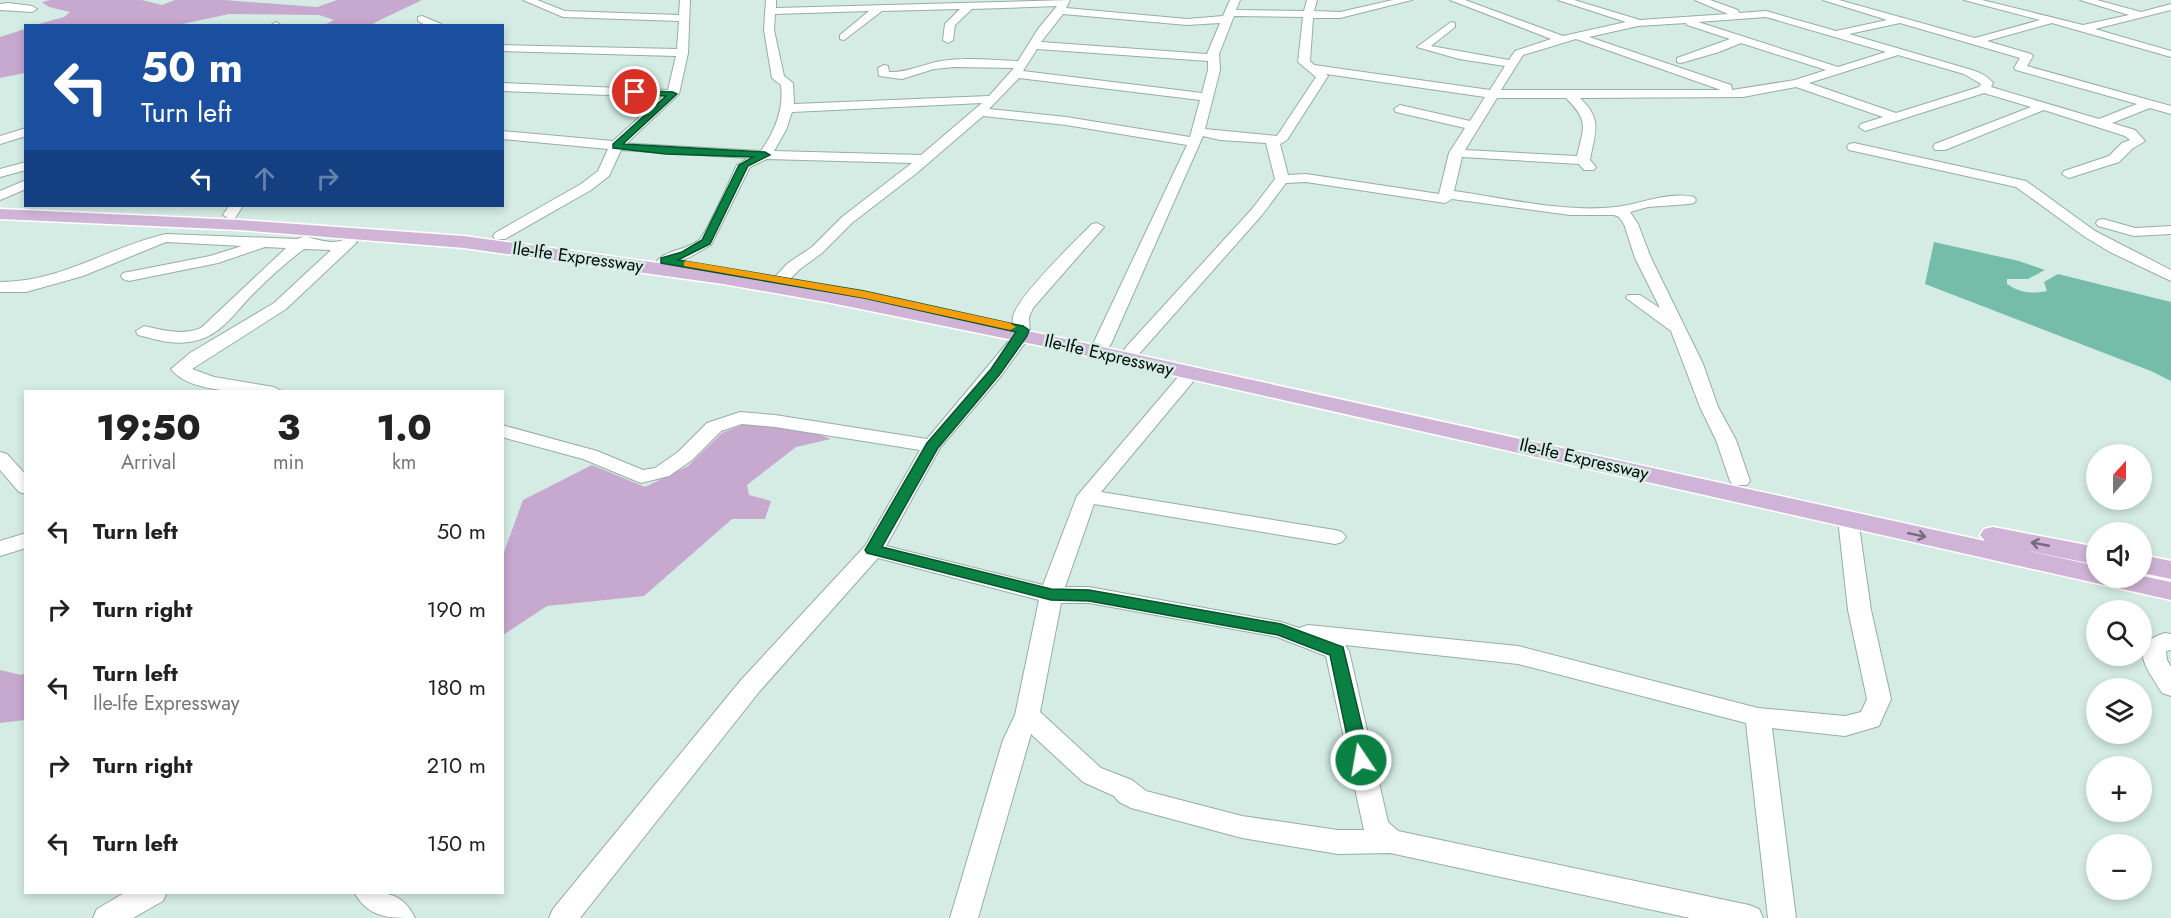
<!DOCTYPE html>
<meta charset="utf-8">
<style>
body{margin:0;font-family:Jost,sans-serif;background:#f6f6f6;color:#222;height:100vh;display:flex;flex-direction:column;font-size:22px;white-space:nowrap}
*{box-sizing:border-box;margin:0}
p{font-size:20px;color:#767676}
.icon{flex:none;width:33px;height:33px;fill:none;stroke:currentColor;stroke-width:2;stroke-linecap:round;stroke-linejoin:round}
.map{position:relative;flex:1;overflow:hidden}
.drawer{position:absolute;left:24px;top:390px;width:480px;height:504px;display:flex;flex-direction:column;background:#fff;border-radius:0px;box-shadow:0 3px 9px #0003}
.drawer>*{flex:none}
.guide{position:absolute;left:24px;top:24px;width:480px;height:183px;border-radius:0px;box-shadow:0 3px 9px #0003;background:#1a4fa0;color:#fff;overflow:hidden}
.needle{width:39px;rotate:21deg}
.buttons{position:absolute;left:2086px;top:444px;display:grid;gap:12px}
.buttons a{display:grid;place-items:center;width:66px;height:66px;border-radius:50%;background:#fff;box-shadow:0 3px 9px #0003;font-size:30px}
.pin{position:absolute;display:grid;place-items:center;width:51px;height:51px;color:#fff;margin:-26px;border:3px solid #fff;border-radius:50%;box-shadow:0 2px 6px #0007}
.me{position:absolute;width:66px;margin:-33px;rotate:348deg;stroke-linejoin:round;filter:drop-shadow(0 0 4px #0008)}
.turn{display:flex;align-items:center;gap:21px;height:126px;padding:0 18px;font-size:27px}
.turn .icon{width:78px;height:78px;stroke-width:2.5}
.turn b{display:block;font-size:42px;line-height:51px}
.lanes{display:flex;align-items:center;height:57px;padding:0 18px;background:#0003;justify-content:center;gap:30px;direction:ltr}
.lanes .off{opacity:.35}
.eta{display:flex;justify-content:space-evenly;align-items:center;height:102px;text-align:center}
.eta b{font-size:36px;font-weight:800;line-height:42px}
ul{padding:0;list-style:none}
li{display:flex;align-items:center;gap:18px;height:78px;padding:0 18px}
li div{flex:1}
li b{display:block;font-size:22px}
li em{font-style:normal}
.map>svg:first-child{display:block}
</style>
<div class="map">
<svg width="2171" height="918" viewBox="0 0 2171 918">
<rect width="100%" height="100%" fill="#d4ece4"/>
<path fill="#c7a8cf" d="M50,0H142L162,5L175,0H224L317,7L337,0H422L376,22L372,25H324L334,20L319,15L229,14L178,25H35L64,17L70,12L49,7L42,2Z
M25,29V73L0,78V37Z
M747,423L804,429L831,439L796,447L747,485L749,495L771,501L765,519H732L644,596L547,606L503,635V555L523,500L592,465L645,487L688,466L722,433Z
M0,670L21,675L25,673V720L0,723Z"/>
<path fill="#76bda9" d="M1934,242L2019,261L2045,270L2028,279H2007V284C2020,293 2032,294 2047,291L2044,282L2058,274L2171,302V381L2151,371L1925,284Z"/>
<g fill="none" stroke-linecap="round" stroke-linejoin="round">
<defs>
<path id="minor" d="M523,0H537L565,11L679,15L680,0H690L688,53L679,94L627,143L635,144L761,151C775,131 784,109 781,85L772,78L764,30L766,0H776V8L1070,0L1066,8L1187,19L1223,16L1230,0H1240L1236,10L1304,11L1307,0H1317L1314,11L1340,12L1393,0H1412L1340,18H1313L1310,61L1314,65L1490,90L1505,66L1459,59L1417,47L1451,22L1455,23V27L1431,46L1509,60L1515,51L1551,39L1450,0H1465L1563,36L1626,22L1558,0H1574L1640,20L1728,14L1695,0H1710L1738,10L1739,13L1766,11L1836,31L1887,20L1823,0H1839L1975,38L2040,20L1964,0H1982L2083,25L2129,15L2080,0H2097L2141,12L2171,4V10L2095,29L2171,51V57L2052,23L1987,41L2031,54L2033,56L2027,66L2171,106V114L2150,108L2112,123L2135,130L2145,141L2132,149L2119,162L2069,178L2062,174L2064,171L2109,156L2122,143L2130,140L2125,136L2044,110L1945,150H1935L1933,147L1935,144L2031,107L1984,93L1865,131L1859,127L1861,124L1883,117L1796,87L1743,97L1580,98C1603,120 1595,131 1590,160L1596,167L1594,170H1584L1579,164L1462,157L1454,191C1504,198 1565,213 1616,207C1641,204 1668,191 1694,197L1696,200L1694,203L1689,204L1648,207L1630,212L1638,224L1651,258L1703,364L1718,407L1736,440L1750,481L1747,485H1733L1730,481L1716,440L1700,407L1671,331L1626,298L1628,295H1640L1660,308L1635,258L1624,224L1619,217L1614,215H1570L1452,199L1445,203L1306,182L1286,183L1262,215L1139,354H1127L1124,350L1127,346L1252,209L1275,179L1266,143L1220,140L1203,136L1111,344L1108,348H1096L1093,344L1187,145L1066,125L983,116L918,172L852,223L822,253L800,269L787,282L781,284L773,279L788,263L812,247L842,217L912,163L767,159L750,167L711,245L690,257L665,266L660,264L657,261C666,250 687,250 699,240C707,233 730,179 737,165L748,158L621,150L609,176L591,190L505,239H495L493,236L495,233L581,184L598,171L608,149L502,139V131L613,141L662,97L502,91V83L668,90L676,56L502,51V45L677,49L679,21L563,17ZM1057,6L1038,29L1018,61C992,60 966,57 941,61C923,64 907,73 889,72L888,66L884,65L878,68L879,76L902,79L934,69L955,67L1014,68L989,96L794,104L793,83L784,76L774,30L775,14L869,11L840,35V39L844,40L882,11L960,9L945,24L943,40L948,43L953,40L955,25L972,9ZM1063,14L1187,25L1220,23L1207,54L1041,42ZM1234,16L1303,17L1298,62L1316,77L1277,136L1205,129L1220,70L1219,54ZM1766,17L1886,52L1838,67L1698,22ZM1686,23L1687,25L1730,39L1677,58V62L1681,63L1719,52L1741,43L1826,70L1795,80L1732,90L1731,85L1589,37L1638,26ZM1900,23L2020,58L2014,68L2016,70L2137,104L2099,119L1991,87L1993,83C1987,76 1981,73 1972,70L1849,34ZM1576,39L1721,90H1501L1523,55ZM1037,49L1208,61V70L1202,93L1023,71ZM1898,55L1964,74L1981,84L1979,87L1896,113L1809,83ZM1326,74L1485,97L1470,121L1400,105L1394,109L1396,112L1465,128L1449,153L1439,194L1306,174L1288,175L1280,144L1287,140L1328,76ZM1019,78L1200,100L1190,137L1066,117L989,109ZM1497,98H1566C1589,121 1584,126 1577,156L1465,150ZM982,103L921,155L774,151L786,130L792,112Z
M8,3L32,6L37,9L32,12L0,10V4Z
M422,16L441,24L442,26H427L418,21V17Z
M276,22L282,26L271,25Z
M26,128V136L0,144V136Z
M1854,143L2026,181L2095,231L2171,270V281L2110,252L2085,237L2016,187L1849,150L1847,147L1849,144Z
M26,162V170L0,177V169Z
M26,180V189L0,200V191Z
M229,206H243L235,218L230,219L223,215Z
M2103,219L2135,228L2171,226V234L2134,236L2098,226L2096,223L2098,220Z
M1097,223L1104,227L1033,308L1029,317L1030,336L1001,376L940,448L886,546L1043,585L1077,496L1184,370H1196L1199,374L1196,378L1101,492L1335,530L1342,532L1346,537L1342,542L1335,544L1094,504L1065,587H1089L1281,622L1299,628L1308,625L1518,646L1758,708L1845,716L1861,712L1867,699L1848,610L1838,519L1841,514L1848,512L1855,514L1858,519L1871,610L1891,699L1879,726L1845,736L1772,728L1796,918H1768L1746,723L1518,664L1345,645L1349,651L1388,822L1398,831L1749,905L1759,909L1763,918H1690L1390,853L1338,854L1242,838L1131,808L1119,802L1114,796L1083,782L1031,734L978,918H950L1003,740L1015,715L1039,600L878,558L759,692L580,918H549L553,909L741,680L865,546L920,450L775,427L742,424L721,431L692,460L669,476L641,483L583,459L502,437V425L597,451L643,470L655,468L678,452L707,423L740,412L775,415L927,439L1013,336C1013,330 1012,323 1013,317C1016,298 1076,240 1092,224ZM1061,603H1089L1277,637L1326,656L1364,830H1338L1242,816L1146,791L1132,780L1101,768L1040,712Z
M166,234L297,239L305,236C315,239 329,244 340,241C346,240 347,237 354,239L357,242L354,245L286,309L192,369L214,377L274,387L283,392C254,392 190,395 171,369L190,353L274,303L331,250L304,249C285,263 268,279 251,296C232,316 219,338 189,342C172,345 154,339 138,335L136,331L144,326C163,330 182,336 201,328L286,248L265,247L218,263L129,281L123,279L121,276L123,273L210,256L242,246L166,242L83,276L26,292H0V282C62,282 108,247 166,234Z
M0,452L7,454L26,475V494L19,492L0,470Z
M26,533V548L0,556V541Z
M2165,633L2171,634V650L2166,651L2167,660L2171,667V696L2162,693C2148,669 2125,645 2165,633Z
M126,892H167L163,901L133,918H93L97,909Z
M354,892C381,892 402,890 415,918C389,918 368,918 354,892Z"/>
<path id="major" d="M0,209L240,220L464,236L723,272L826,290L1052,336L1985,541L1980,535L1984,529L1993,527L2097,547V565L2020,549L2097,566V578H2142V576L2171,582V600L1052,348L826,302L723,284L464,248L240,230L0,219Z
M2142,555L2171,561V579L2142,573Z"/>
</defs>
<use href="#minor" stroke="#97ada6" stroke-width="2"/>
<use href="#major" stroke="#fff" stroke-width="3"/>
<use href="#minor" fill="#fff" fill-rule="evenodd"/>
<use href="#major" fill="#d0b4d7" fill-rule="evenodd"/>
</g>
<defs><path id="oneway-shaft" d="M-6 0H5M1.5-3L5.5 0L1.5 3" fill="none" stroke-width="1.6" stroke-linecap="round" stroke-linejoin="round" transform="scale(1.5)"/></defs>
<g stroke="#75697b">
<use href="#oneway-shaft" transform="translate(1917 535) rotate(12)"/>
<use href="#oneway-shaft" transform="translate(2040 544) rotate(-169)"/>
</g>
<path fill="#0b8043" stroke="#07532c" stroke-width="1.5" d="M632,90L673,92L677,94L623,144L765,152L770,155L748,166L710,244L678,260L864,291L1023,326L1029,330L1027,336L1000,374L938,448L882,547L1051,589L1089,590L1281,624L1343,647L1370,760L1367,765L1361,767L1355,765L1352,760L1330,655L1278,635L1089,601L1051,600L867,553L865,550L927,443L991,369L1016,332L864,298L661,263V258L682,252L702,240L739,165L753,157L666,154L613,148V144L666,96L635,95L632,94Z"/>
<path fill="#f59e0b" d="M687,261L864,291L1010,323L1016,327L1010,330L864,298L684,266V262Z"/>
<g text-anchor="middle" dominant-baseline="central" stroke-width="5" stroke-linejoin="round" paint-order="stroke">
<g font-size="18" fill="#060d0b" stroke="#d4ece4">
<text transform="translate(578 257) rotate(8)">Ile-Ife Expressway</text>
<text transform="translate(1109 355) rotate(13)">Ile-Ife Expressway</text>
<text transform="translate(1584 459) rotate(13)">Ile-Ife Expressway</text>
</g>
</g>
</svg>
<div class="buttons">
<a><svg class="needle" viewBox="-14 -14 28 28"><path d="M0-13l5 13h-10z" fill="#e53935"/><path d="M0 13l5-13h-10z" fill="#767676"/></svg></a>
<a><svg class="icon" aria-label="sound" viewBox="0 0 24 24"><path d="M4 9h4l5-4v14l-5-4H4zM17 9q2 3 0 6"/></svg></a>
<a><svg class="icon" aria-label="search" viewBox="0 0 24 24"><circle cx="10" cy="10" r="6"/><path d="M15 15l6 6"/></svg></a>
<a><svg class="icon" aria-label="layers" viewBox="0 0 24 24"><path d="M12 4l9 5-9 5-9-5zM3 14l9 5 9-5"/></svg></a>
<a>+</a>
<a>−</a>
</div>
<div class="pin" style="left:635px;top:92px;background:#d93025"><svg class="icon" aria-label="arrive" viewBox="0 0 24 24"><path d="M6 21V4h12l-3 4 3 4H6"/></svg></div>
<svg class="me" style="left:1361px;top:760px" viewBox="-20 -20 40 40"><circle r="17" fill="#0b8043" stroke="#fff" stroke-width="3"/><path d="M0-11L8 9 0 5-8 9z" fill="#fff"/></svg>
<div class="guide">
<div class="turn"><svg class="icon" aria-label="left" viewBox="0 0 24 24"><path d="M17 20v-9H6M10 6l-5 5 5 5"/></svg><div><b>50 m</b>Turn left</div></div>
<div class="lanes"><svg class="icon" aria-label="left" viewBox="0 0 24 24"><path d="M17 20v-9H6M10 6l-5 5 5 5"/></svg><svg class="icon off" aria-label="ahead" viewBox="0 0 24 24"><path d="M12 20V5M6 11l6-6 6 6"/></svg><svg class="icon off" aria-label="right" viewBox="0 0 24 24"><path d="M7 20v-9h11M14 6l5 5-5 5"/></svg></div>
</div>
<section class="drawer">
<div class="eta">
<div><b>19:50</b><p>Arrival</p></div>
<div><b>3</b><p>min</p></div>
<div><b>1.0</b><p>km</p></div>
</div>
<ul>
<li><svg class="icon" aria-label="left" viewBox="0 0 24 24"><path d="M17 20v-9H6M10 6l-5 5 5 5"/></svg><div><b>Turn left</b></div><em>50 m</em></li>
<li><svg class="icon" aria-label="right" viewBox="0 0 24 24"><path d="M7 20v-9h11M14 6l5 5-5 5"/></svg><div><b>Turn right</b></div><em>190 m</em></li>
<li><svg class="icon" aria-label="left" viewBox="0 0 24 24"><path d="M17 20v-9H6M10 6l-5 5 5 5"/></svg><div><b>Turn left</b><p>Ile-Ife Expressway</p></div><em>180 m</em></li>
<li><svg class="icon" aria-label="right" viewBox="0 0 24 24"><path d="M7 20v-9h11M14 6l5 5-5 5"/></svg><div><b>Turn right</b></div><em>210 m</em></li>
<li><svg class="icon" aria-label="left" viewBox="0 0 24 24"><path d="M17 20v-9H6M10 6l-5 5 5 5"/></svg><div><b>Turn left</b></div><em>150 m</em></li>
</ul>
</section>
</div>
